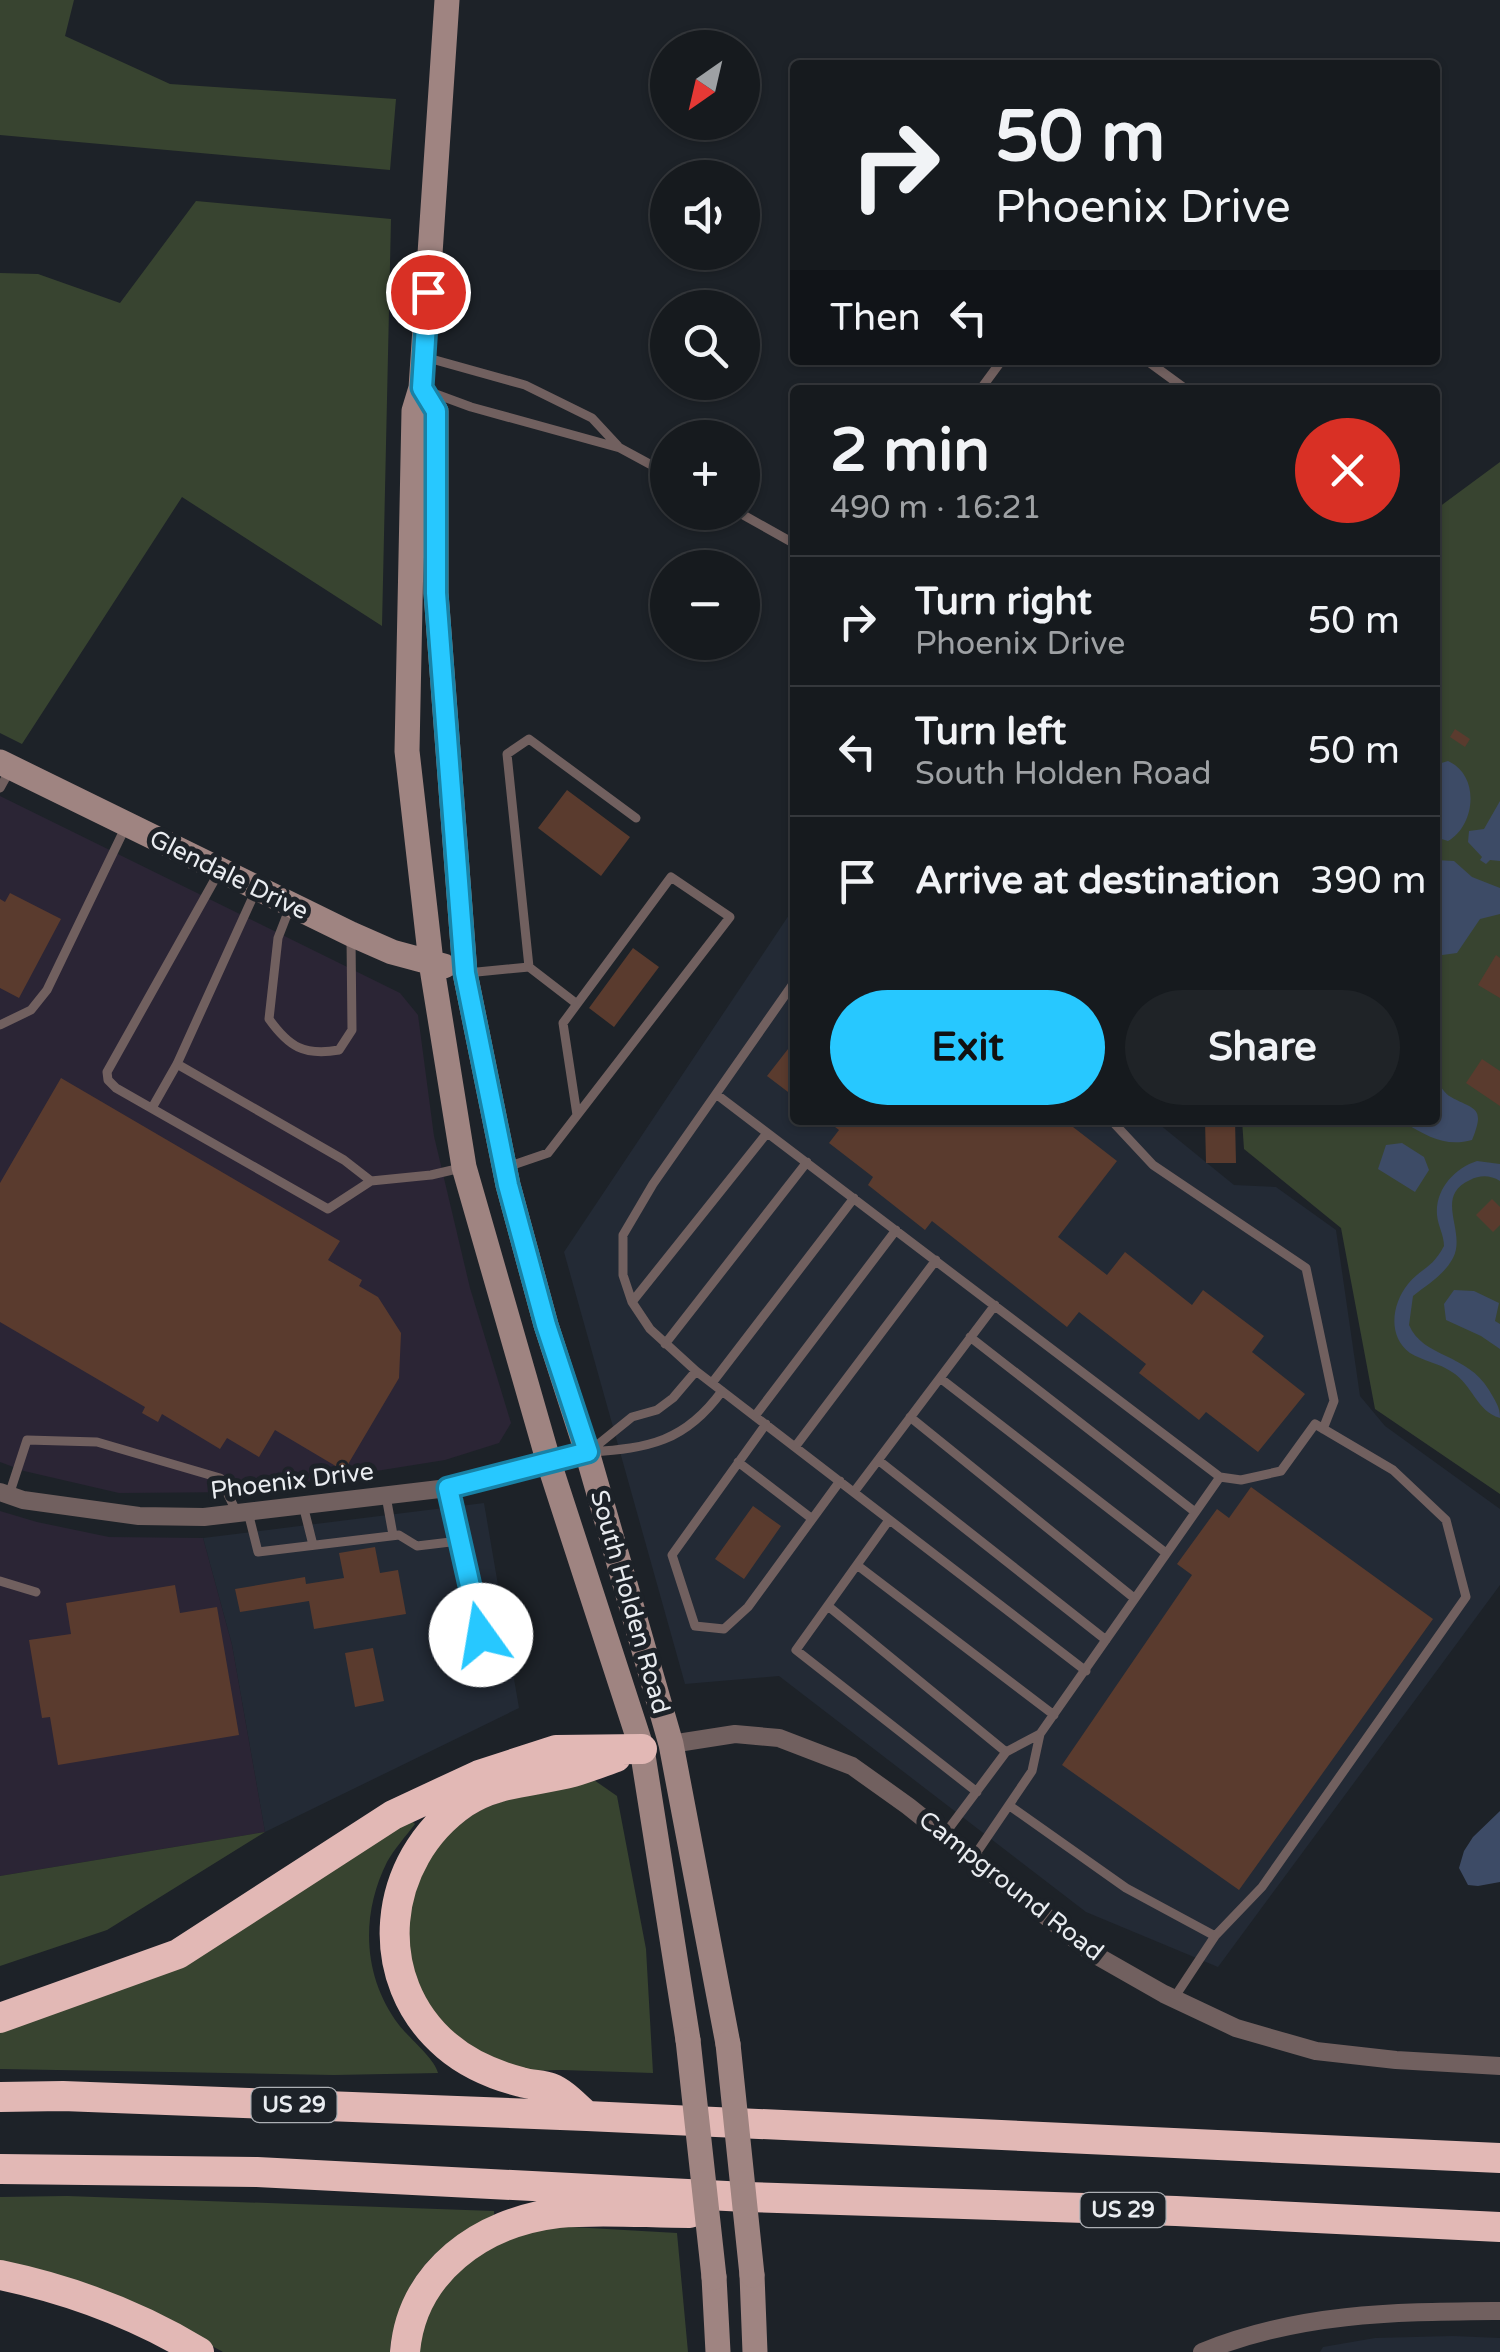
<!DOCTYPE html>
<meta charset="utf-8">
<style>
body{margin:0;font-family:"Varela Round",sans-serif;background:#1f2327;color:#f1f3f6;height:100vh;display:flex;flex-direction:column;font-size:38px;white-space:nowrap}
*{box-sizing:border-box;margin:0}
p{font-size:32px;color:#9ea1a4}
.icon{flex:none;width:55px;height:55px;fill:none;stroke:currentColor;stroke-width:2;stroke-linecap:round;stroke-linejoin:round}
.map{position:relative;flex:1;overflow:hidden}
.details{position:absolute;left:790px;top:385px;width:650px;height:740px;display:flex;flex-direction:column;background:#161a1e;border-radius:10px;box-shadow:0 2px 8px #0004,0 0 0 2px #35383c}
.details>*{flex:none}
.banner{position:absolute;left:790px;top:60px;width:650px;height:305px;border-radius:10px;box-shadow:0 2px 8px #0004,0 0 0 2px #35383c;background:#161a1e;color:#f1f3f6;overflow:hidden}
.needle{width:65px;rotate:214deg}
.controls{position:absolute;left:650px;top:30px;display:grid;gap:20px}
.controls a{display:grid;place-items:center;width:110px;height:110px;border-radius:50%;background:#161a1e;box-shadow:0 2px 8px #0004,0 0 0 2px #35383c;font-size:50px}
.pin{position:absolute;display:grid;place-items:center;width:85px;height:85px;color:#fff;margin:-42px;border:5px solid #fff;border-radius:50%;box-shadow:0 2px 10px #0007}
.me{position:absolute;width:110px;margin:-55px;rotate:347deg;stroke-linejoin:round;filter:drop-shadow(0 0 8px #0008)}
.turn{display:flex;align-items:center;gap:35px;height:210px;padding:0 40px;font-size:45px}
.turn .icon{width:130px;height:130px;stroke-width:2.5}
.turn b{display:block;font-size:70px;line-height:85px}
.then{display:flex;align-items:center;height:95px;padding:0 40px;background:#0003;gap:20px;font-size:38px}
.round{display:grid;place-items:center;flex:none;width:105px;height:105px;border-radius:52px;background:#1f2327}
.headline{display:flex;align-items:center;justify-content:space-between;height:170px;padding:0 40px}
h1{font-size:60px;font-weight:700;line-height:75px}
.cta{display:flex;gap:20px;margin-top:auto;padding:20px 40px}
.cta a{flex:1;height:115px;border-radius:60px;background:#27c8ff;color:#111;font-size:40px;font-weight:700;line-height:115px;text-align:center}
.cta a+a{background:#1f2327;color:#f1f3f6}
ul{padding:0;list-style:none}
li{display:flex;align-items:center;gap:30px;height:130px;padding:0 40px;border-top:2px solid #35383c}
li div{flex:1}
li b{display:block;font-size:38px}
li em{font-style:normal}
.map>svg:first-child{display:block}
</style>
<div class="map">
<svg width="1500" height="2352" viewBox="0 0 1500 2352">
<rect width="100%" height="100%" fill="#1d2228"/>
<path fill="#232a35" d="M795,906V1120H1154L1234,1185L1276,1187L1336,1230L1360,1396L1385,1426L1500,1509V1585L1218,1967L1086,1912L779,1676L685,1684L564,1252Z
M484,1503L519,1708L265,1832L232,1645L203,1538Z
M1453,2336L1500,2338V2352H1320L1323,2347L1375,2338Z"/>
<path fill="#2b2535" d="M0,796L400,993L418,1015L434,1136L470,1288L511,1423L499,1443L445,1460L244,1492L119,1493L24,1471L0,1462Z
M0,1511L37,1522L109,1537L203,1538L232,1645L265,1832L0,1876Z"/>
<path fill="#384430" d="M0,0H74L65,36L170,84L396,99L390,170L0,135Z
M196,201L391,219L382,626L182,497L22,744L0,733V273L38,274L120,303Z
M1500,462V1494L1375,1409L1341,1228L1244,1149L1242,1120H1435V510Z
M594,1780L617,1796L646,1949L653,2073C623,2072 592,2071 562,2070C548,2070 530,2072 516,2068C396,2033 364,1890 471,1816C501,1796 558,1789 594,1780Z
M410,1819L415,1824C406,1836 394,1849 387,1862C360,1916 363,1977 399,2025C410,2039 435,2059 438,2073L334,2075L0,2069V2029Z
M265,1832L107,1930L0,1966V1876Z
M67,2196L494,2211V2215C449,2238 414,2263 399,2314C395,2326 390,2339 390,2352H223L137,2305L0,2263V2197Z
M537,2225L677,2233L688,2352H416C429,2271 470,2257 537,2225Z"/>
<path fill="#3d4b66" d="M1448,761C1480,775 1476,825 1448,841L1435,837V765Z
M1500,801V861L1490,860L1486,864L1480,860L1482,857L1468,842L1469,831L1484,829Z
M1435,860L1454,861L1472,877L1500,888V914L1480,919L1457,953L1435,956Z
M1435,1078C1440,1084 1444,1094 1451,1097C1474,1110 1486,1106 1472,1140C1446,1147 1428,1137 1405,1123L1404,1120H1435Z
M1402,1143L1424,1157L1429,1170L1415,1192L1378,1169L1386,1145Z
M1477,1161L1500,1164V1181C1490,1175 1480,1175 1470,1180C1433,1197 1467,1231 1453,1258C1444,1275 1428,1284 1413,1296L1409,1325C1423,1358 1467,1353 1489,1390C1495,1401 1500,1406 1500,1418C1476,1411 1473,1385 1452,1372C1439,1363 1423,1361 1410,1353C1387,1336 1392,1304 1408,1284C1421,1268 1432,1269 1444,1246C1444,1235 1438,1226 1437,1215C1435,1189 1455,1168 1477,1161Z
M1454,1290L1474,1291L1499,1303L1495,1321L1500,1324V1349L1481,1336L1446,1320L1444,1304Z
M1500,1811V1882L1478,1886L1468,1885L1459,1868L1464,1851L1473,1837Z"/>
<path fill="#5a3b2e" d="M1455,729L1470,739L1465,747L1450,737Z
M567,790L630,837L601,876L538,828Z
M10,893L61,919L19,998L0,988V899L5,902Z
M633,948L659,967L614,1027L589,1008Z
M1496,955L1500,958V998L1478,985Z
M795,1040V1106L788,1101L792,1095L767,1076Z
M1482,1059L1500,1071V1106L1466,1083Z
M61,1078L340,1241L328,1260L362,1280L359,1286L378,1297L401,1333L399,1378L344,1471L275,1430L259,1457L227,1438L220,1449L162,1414L158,1422L142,1413L145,1407L0,1322V1183Z
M826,1120H1064L1117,1161L1058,1237L1107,1275L1125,1252L1192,1305L1203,1290L1264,1336L1252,1352L1305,1394L1258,1452L1206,1412L1199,1420L1139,1373L1146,1364L1079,1312L1067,1327L932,1221L925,1230L868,1185L873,1177L829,1143L839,1130Z
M1205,1120H1235L1236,1163H1206Z
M1492,1199L1500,1207V1225L1493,1232L1476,1215Z
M1251,1487L1433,1619L1239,1890L1062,1765L1192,1575L1177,1564L1217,1509L1229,1518Z
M753,1506L781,1526L744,1579L715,1559Z
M375,1547L380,1573L398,1570L406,1614L314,1629L309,1601L240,1612L235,1589L305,1577L306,1584L344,1578L339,1553Z
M175,1585L180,1613L217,1607L239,1735L58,1765L50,1717L42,1718L29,1640L71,1634L66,1603Z
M373,1648L384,1701L355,1707L345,1653Z"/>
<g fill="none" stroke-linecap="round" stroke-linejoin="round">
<path stroke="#71605f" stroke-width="9" d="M428,358L525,385L592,418L618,446
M1146,360L1187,390
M980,390L1002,360
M433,393L471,407L620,448L668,474
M738,512L795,544
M0,788L10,770
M219,872L107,1072L108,1080L116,1088L328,1209L371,1181L431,1175L461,1168
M290,907L278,938L269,1019C289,1047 304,1056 339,1050L352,1030L351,938
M529,967L577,1004
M467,973L529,967L507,754L529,739L636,818
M795,981L653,1184L623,1235V1275L632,1302L650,1329L696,1371L1086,1671
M0,1025L31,1010L47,990L126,826
M177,1064L344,1160L371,1181
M716,1094L1220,1477L1241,1480L1281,1471L1315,1424L1393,1470L1446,1520L1466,1597L1262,1887L1215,1936
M152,1108L177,1064L256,890
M1111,1120L1153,1165L1306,1268L1334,1401L1323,1429
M507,1167L548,1153L730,917L671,877L563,1023L577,1115
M632,1302L767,1133
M970,1337L1195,1512
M665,1344L807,1162
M940,1378L1166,1553
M712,1383L854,1198
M755,1416L896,1230
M910,1417L1134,1598
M766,1424L672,1555L695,1626L724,1629L748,1607L840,1481
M795,1447L936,1260
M590,1451L632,1417L657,1410L673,1398L696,1371
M590,1452C649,1448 685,1442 722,1391
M878,1460L1106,1640
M738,1462L811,1518
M854,1492L995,1305
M9,1495L27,1440L97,1442L220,1478L237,1513
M386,1496L393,1535
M303,1505L313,1545
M248,1512L258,1552L399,1535L417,1546L459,1541
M889,1520L796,1650L977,1792
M857,1565L1054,1715
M0,1581L36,1592
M828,1606L1006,1752
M1010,1806L1126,1888L1215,1936L1174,1998
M944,1835L1006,1752L1040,1734
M973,1858L1032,1771L1040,1734L1220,1477"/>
<path stroke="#71605f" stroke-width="18" d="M448,1488L481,1635
M0,1492L23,1500L139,1516L204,1517L448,1488L587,1452
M671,1744L735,1734L779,1738L852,1766L908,1806L1092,1953L1164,1994L1236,2028L1316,2051L1396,2060L1500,2066
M1202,2352C1301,2312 1395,2312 1500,2311"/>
<path stroke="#9f8481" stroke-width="25" d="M447,0L421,388L414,411L407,751L431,962L464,1167L549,1463L642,1749L688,2040
M421,388L436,411V593L465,973L508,1185L546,1325L587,1452L671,1744L728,2044
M0,762L351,934L392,952L444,966
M752,2275L755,2352
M714,2277L718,2352"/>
<path stroke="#e2b8b5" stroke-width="30" d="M0,2018L178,1954L393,1815L479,1775L556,1750L642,1749
M0,2097L63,2096L587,2116L1500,2158
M587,2116C576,2107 564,2093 551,2088C542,2085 531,2085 521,2082C494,2075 468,2064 447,2046C369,1980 381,1860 464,1803C496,1781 536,1782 573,1772C587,1768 602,1762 616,1757
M0,2169L257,2172L746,2197L1176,2211L1500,2227
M0,2275C72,2290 136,2314 199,2352
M405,2352C412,2271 482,2222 558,2213C601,2209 647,2213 690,2213"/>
<path stroke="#9f8481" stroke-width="25" d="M688,2040L714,2277
M728,2044L752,2275"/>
</g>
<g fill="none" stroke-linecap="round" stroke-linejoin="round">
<defs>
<path id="route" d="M428,292L422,388L436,411V593L465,973L508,1185L546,1325L588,1452L448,1488L481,1635"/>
</defs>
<use href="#route" stroke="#1982a6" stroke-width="25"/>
<use href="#route" stroke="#27c8ff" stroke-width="18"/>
</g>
<g text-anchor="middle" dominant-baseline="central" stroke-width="10" stroke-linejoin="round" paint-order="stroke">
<g fill="#1d2228" stroke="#acafb4" stroke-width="2.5">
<rect x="251.5" y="2088" width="85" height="34" rx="8"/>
<rect x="1080.5" y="2193" width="85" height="34" rx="8"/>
</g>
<g font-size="22" font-weight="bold" fill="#e9ecf0">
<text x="294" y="2105">US 29</text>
<text x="1123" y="2210">US 29</text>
</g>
<g font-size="25" fill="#e9ecf0" stroke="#1d2228">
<text transform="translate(229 875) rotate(26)">Glendale Drive</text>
<text transform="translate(292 1481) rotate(-7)">Phoenix Drive</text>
<text transform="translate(630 1602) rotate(74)">South Holden Road</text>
<text transform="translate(1011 1886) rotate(38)">Campground Road</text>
</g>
</g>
</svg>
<div class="controls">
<a><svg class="needle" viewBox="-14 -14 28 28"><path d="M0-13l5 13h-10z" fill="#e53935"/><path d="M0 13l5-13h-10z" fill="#9ea1a4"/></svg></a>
<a><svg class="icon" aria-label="sound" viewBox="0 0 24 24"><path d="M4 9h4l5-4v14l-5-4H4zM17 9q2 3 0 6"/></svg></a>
<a><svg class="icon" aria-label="search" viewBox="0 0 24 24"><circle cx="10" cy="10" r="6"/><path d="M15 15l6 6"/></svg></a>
<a>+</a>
<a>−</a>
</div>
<div class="pin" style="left:428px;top:292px;background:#d93025"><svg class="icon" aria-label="arrive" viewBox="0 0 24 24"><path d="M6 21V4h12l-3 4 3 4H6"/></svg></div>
<svg class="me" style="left:481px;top:1635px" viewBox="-20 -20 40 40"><circle r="19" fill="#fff"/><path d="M0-13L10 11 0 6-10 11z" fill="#27c8ff"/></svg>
<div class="banner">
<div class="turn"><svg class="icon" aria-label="right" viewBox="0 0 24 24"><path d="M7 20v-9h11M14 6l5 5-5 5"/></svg><div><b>50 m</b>Phoenix Drive</div></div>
<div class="then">Then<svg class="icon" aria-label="left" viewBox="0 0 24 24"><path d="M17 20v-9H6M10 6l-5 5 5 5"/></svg></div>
</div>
<section class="details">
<div class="headline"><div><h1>2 min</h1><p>490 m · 16:21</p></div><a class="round" style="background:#d93025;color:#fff"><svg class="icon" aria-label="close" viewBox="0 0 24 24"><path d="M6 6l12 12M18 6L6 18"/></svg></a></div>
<ul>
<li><svg class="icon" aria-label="right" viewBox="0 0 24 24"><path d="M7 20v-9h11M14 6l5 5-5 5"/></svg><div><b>Turn right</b><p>Phoenix Drive</p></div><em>50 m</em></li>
<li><svg class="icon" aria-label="left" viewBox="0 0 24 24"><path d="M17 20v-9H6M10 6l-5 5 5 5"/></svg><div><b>Turn left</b><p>South Holden Road</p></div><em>50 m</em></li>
<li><svg class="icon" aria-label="arrive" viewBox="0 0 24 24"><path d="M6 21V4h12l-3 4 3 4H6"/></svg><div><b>Arrive at destination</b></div><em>390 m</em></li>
</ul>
<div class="cta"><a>Exit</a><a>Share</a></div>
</section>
</div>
